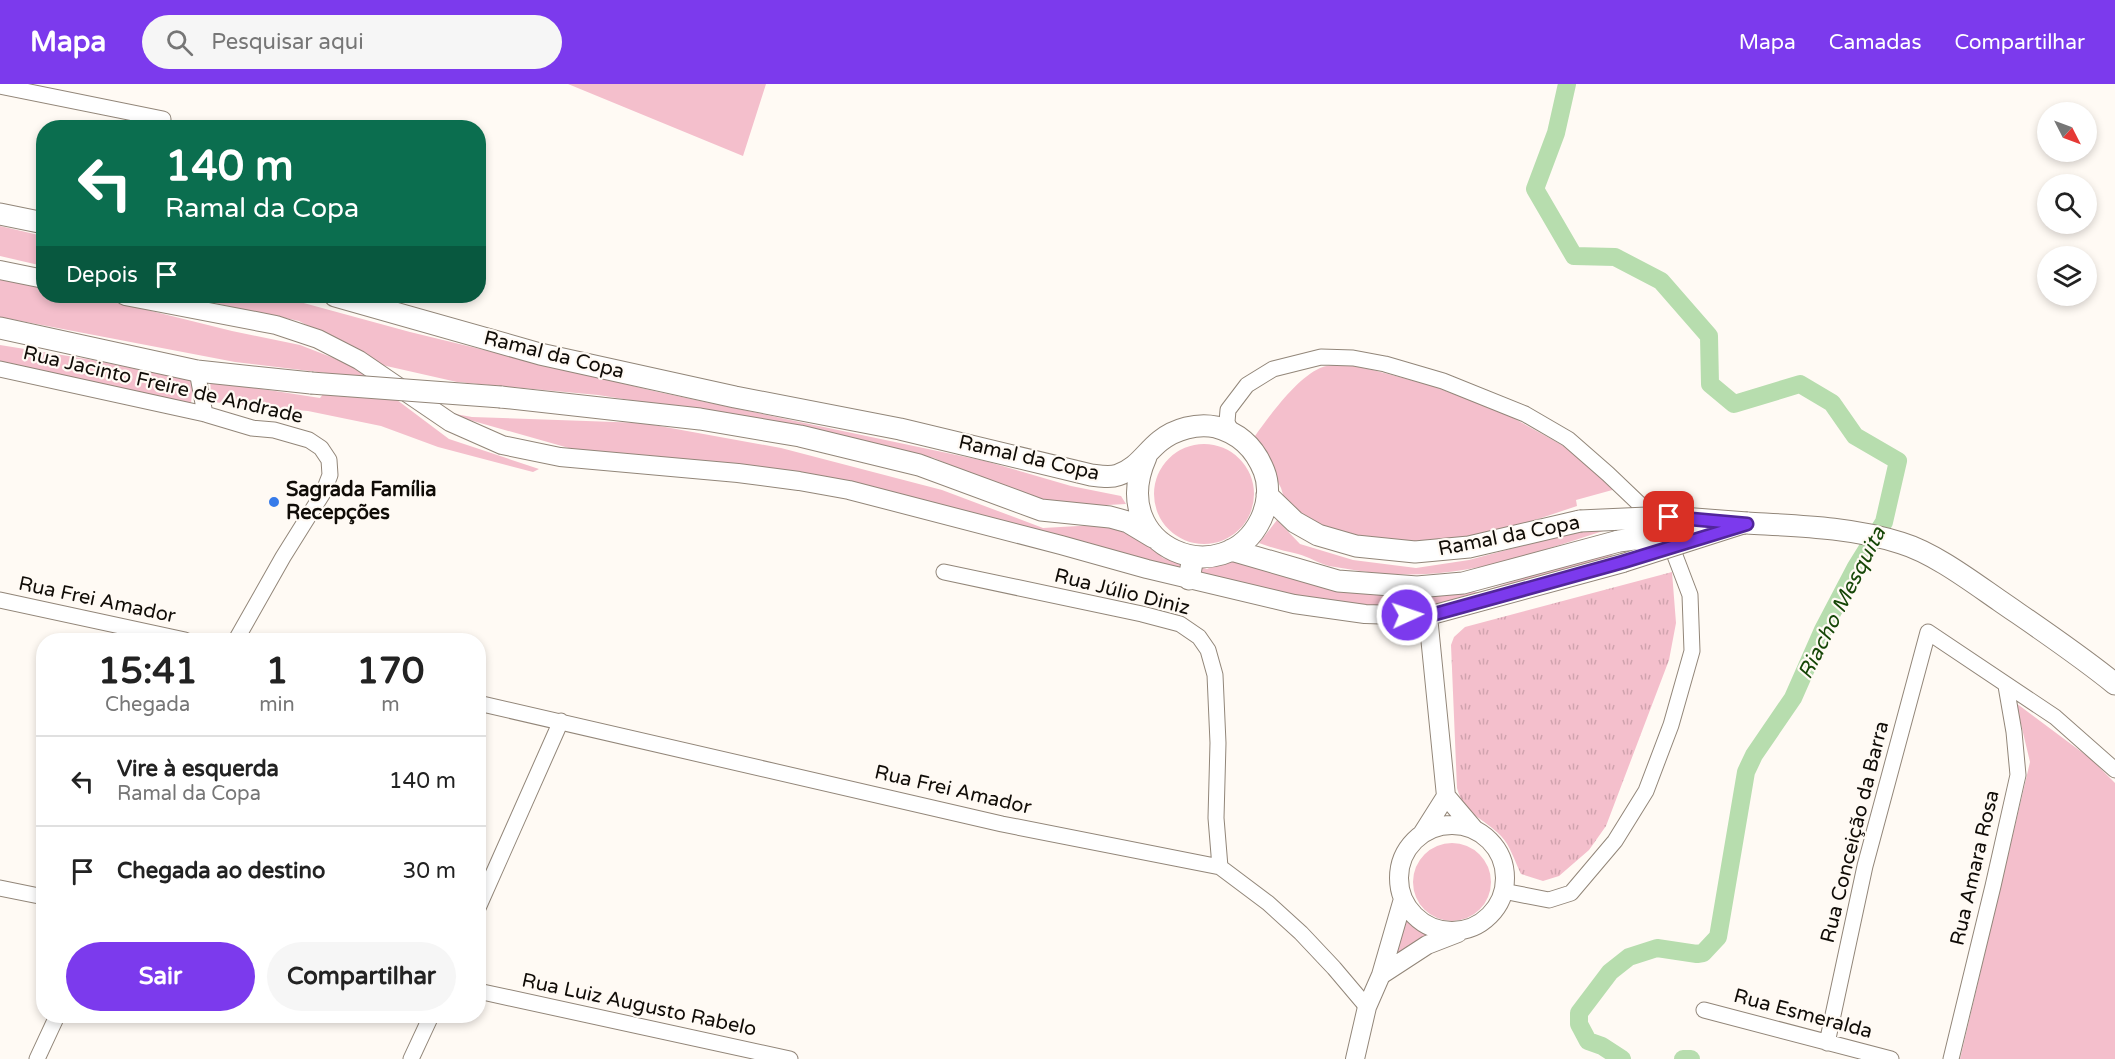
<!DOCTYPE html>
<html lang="pt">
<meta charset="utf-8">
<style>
body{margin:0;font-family:"Varela Round",sans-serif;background:#f6f6f6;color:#222;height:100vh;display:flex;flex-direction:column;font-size:22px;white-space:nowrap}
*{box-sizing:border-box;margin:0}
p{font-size:20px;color:#767676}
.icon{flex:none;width:33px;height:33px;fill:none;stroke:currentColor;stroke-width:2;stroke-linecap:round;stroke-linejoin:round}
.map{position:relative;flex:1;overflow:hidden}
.details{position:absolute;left:36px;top:549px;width:450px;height:390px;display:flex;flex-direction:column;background:#fff;border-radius:24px;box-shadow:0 3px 9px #0003}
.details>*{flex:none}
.guide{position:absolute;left:36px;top:36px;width:450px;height:183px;border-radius:24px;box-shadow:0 3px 9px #0003;background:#0b6e4f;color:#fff;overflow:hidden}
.needle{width:39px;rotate:132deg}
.tools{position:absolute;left:2037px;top:18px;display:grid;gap:12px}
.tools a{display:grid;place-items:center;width:60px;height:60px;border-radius:50%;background:#fff;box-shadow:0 3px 9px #0003;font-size:30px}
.pin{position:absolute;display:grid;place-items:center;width:51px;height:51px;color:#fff;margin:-26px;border-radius:12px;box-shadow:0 3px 9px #0006}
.me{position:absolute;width:66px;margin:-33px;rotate:87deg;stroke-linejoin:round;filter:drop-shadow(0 0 4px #0008)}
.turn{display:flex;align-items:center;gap:21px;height:126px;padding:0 30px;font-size:27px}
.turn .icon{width:78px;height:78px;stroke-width:2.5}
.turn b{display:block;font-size:42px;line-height:51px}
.then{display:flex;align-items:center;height:57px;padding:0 30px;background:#0003;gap:12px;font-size:22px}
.eta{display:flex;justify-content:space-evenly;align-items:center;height:102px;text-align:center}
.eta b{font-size:36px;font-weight:800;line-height:42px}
.cta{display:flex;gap:12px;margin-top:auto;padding:12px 30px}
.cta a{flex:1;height:69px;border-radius:36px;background:#7c3aed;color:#fff;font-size:24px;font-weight:800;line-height:69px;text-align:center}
.cta a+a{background:#f6f6f6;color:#222}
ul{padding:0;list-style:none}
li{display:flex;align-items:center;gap:18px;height:90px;padding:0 30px;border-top:2px solid #e0e0e0}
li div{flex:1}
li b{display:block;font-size:22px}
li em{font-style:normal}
header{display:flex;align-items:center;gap:36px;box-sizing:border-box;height:84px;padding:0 30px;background:#7c3aed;color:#fff}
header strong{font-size:28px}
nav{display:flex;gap:33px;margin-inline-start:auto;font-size:21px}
.search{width:420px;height:54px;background:#f6f6f6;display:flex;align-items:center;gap:15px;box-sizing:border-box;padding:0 21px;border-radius:33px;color:#767676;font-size:22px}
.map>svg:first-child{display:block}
</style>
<header>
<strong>Mapa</strong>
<div class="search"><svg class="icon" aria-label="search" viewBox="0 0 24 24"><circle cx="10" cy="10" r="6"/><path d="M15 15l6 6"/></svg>Pesquisar aqui</div>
<nav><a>Mapa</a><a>Camadas</a><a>Compartilhar</a></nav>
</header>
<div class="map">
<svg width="2115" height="975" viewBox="0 0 2115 975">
<defs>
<pattern id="park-tufts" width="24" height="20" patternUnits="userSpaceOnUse" patternTransform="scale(1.5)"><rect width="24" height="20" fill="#f4bfcc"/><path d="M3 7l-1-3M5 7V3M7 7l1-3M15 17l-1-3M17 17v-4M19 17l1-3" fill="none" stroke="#d0a3ae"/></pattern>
</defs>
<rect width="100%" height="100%" fill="#fffaf4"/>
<path fill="#f4bfcc" d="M568,0H766L743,72Z
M0,142L43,152V182L0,172Z
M0,195L43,203L44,212H91L232,247L300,261L349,280L449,355L539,385L533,388L438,363L381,342L308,327L212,318L210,297L320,314L331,300L326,289L235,278L0,233Z
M181,212H278L410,248L658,308L985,377L1071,402L1121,412L1126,420L1070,423L1029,416L934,374L693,326L598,311L457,298L382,281L299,237Z
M0,261L93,276L193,297L191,320L0,283Z
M1349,281L1373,286L1433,302L1508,331L1571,366L1616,405L1576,416L1577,422L1493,450L1435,459L1386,457L1345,450L1312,438L1285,417L1281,404L1255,352C1271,330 1296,295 1320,284C1328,280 1340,281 1349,281Z
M438,327L472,333L643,339L781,364L942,406L1043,444L1096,441L1137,450L1163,474L1207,485L1232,473L1365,509L1480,508L1599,470L1614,471L1523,501L1447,520L1379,522L1288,514L930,420L597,372Z
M1154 410a50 50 0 1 1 100 0a50 50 0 1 1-100 0Z
M1277,436L1300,460L1353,476L1416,484L1469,476L1570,449L1619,442C1530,470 1455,501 1360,487C1350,485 1339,484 1329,482C1318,479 1309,473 1298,470C1285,467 1272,464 1259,459Z
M2016,619L2091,675L2115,699V975H1960L2030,678Z
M1413 798a39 39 0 1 1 78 0a39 39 0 1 1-78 0Z
M1403,820C1414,836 1425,843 1443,848L1384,886Z"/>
<path fill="url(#park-tufts)" d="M1672,488L1676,539L1669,576L1606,742L1589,766L1559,792L1543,797L1521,790C1515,778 1510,761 1501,752C1484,734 1464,731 1457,704L1451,561L1454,553L1465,543Z"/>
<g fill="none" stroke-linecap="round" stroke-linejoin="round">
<path stroke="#b7ddae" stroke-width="18" d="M1567,0L1556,49L1535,105L1574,172L1615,173L1661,197L1709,252L1710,300L1734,320L1800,300L1832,319L1855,352L1898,377L1884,438L1856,483L1823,546L1793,614L1754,671L1746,688L1718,853L1703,869L1697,870L1657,864L1629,873L1610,888L1579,929V940L1588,957L1602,962L1622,975
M1683,975H1691"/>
<defs>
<path id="minor" d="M0,2L163,35
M0,285L205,330L252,344L274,346L309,356L321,364L329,376L330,391L323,409L283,473L236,556
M197,287L205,330
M1232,349L1227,338L1228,326L1247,301L1273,285L1321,273L1353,274L1385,280L1443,297L1525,330L1568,355L1608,390L1652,432L1674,469L1690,511L1692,567L1671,641L1646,707L1615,757L1571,809L1549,816L1503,807
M944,488L1142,530L1180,540L1199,553L1208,566L1215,591L1218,659L1216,734L1220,783
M0,516L185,556
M478,619L1002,740L1220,783L1268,819L1301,849L1334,884L1367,923
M0,804L44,813
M478,824L561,637
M478,907L790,975
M1704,926L1891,975
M1827,959L1865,782L1928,548L2055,633L2115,686
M37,975L57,932
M411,975L431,932
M1951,975L1993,802L2018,691L2014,648L2006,602"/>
<path id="tertiary" d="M0,186L44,195
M125,212L276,241L318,255L359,276L450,338L502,361L560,373L738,389L799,397L849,406L1061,461L1147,485L1294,520L1365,530L1428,532L1623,479
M1428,532L1446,712L1474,745
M1399 794a53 53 0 1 1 106 0a53 53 0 1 1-106 0Z
M1422,750L1446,712
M1381,891L1427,861L1458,849
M1355,975L1367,923L1381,891L1403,815"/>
<path id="secondary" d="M0,130L44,139
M335,212L540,270L735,313L900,345L1091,391C1100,392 1110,394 1118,391C1138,384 1145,369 1160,357C1175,345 1197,339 1216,343C1239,349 1255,364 1264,387C1270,402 1268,420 1261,435C1225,510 1105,465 1146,373
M0,244L197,287L311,299
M501,313L700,335L800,352L919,381L1041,426L1110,433L1128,438L1153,453
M1267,411L1295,438L1318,451L1356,462L1415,468L1469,463L1580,437
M1747,439C1799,442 1851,443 1901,459C1934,469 1971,497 2000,517C2039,544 2078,570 2115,600
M1231,466L1338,497L1417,503L1463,499L1619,457
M1189,495L1193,473"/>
</defs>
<use href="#minor" stroke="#928679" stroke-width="17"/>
<use href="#tertiary" stroke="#928679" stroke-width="20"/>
<use href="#secondary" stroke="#928679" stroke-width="23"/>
<use href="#minor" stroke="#fff" stroke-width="15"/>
<use href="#tertiary" stroke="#fff" stroke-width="18"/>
<use href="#secondary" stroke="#fff" stroke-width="21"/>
<defs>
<path id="tertiary-bridge" d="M1623,479L1745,440"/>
<path id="secondary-bridge" d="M311,299L501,313
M1580,437L1669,433L1747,439
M1619,457L1708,445"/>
</defs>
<use href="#tertiary-bridge" stroke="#928679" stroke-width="20" stroke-linecap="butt"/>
<use href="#secondary-bridge" stroke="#928679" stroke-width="23" stroke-linecap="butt"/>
<use href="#tertiary-bridge" stroke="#fff" stroke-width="18"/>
<use href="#secondary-bridge" stroke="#fff" stroke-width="21"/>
</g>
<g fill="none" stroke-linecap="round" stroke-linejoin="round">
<defs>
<path id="route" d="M1407,531L1428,532L1623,478L1747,440L1669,433"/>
</defs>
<use href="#route" stroke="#51269a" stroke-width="15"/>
<use href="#route" stroke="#7c3aed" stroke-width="10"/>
</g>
<circle fill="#377be9" stroke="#fffaf4" stroke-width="2" cx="274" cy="418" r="6"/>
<g text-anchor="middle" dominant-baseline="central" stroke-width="4.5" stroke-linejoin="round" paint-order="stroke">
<g font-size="20" fill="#100c07" stroke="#fffaf4">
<text transform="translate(554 271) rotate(14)">Ramal da Copa</text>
<text transform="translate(163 301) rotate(13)">Rua Jacinto Freire de Andrade</text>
<text transform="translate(1029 374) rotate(13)">Ramal da Copa</text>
<text transform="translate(1509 452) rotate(-11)">Ramal da Copa</text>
<text transform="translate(1122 508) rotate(14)">Rua Júlio Diniz</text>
<text transform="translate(97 516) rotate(12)">Rua Frei Amador</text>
<text transform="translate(953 706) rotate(13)">Rua Frei Amador</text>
<text transform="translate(1855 748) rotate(-76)">Rua Conceição da Barra</text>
<text transform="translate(1975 784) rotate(-77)">Rua Amara Rosa</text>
<text transform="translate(639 921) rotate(12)">Rua Luiz Augusto Rabelo</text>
<text transform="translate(1803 930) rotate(15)">Rua Esmeralda</text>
</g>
<g font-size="20" font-weight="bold" fill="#100c07" stroke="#fffaf4" text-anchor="start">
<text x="286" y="406">Sagrada Família<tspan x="286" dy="23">Recepções</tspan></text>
</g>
<g font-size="21" font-style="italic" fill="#154606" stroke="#fffaf4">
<text transform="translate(1842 519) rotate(-63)">Riacho Mesquita</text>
</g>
</g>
</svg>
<div class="tools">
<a><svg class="needle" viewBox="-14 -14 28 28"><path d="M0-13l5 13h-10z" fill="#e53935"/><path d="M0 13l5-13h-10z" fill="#767676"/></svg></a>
<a><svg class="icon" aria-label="search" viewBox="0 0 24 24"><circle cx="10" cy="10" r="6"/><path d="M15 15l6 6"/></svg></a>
<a><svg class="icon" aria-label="layers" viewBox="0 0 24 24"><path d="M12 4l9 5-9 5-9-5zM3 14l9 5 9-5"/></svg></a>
</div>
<div class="pin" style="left:1669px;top:433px;background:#d93025"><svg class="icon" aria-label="arrive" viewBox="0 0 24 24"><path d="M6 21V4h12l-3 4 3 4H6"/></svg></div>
<svg class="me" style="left:1407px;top:531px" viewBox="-20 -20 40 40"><circle r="17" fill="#7c3aed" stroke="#fff" stroke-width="3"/><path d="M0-11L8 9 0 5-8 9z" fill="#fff"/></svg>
<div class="guide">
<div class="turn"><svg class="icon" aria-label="left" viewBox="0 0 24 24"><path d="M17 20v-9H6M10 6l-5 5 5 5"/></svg><div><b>140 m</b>Ramal da Copa</div></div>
<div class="then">Depois<svg class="icon" aria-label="arrive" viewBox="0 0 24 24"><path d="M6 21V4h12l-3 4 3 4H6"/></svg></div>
</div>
<section class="details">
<div class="eta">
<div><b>15:41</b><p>Chegada</p></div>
<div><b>1</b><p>min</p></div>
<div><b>170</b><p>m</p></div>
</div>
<ul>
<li><svg class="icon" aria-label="left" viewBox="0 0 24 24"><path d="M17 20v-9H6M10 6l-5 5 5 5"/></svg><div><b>Vire à esquerda</b><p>Ramal da Copa</p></div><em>140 m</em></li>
<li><svg class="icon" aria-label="arrive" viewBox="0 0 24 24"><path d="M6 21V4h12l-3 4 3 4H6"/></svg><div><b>Chegada ao destino</b></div><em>30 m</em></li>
</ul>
<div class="cta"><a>Sair</a><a>Compartilhar</a></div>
</section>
</div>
